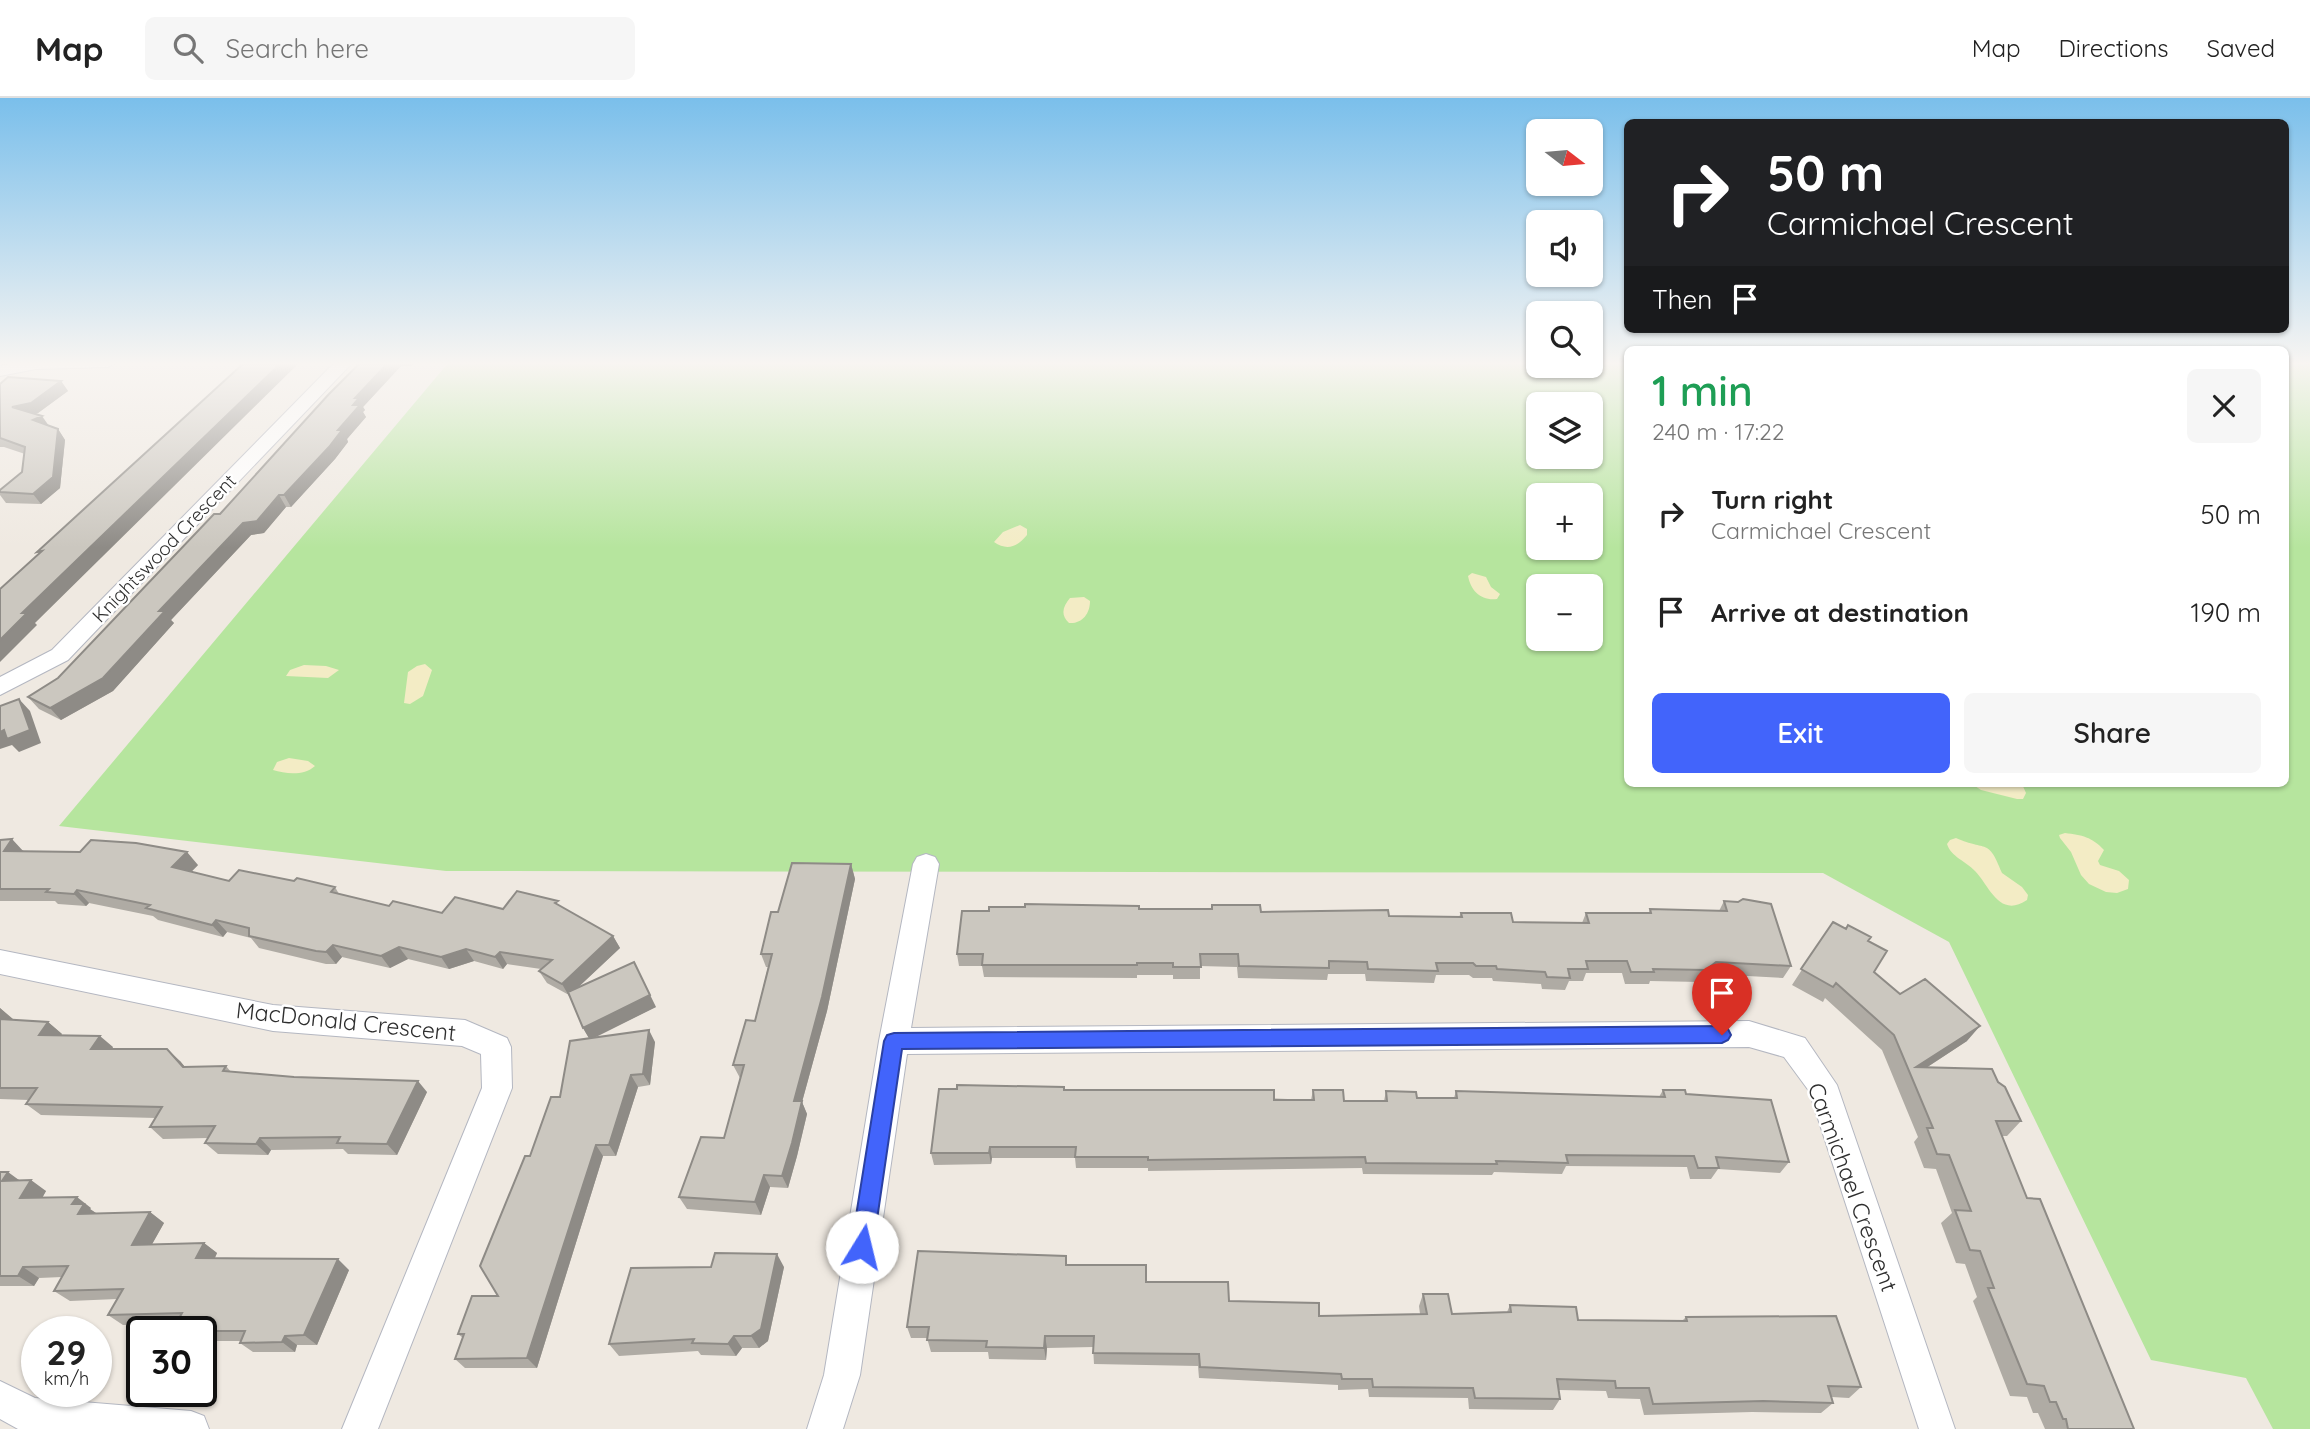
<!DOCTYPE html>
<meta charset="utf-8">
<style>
body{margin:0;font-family:Quicksand,sans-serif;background:#f6f6f6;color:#222;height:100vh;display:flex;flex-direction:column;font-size:26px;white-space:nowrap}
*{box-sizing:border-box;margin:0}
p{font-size:23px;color:#767676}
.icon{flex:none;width:38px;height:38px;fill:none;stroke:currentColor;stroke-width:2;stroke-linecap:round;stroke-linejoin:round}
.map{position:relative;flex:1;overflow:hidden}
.sheet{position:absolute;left:1624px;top:248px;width:665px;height:441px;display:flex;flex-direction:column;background:#fff;border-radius:10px;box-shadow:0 2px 5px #0004}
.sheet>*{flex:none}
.hud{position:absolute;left:1624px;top:21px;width:665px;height:214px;border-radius:10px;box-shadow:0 2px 5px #0004;background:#202124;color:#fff;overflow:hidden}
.needle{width:46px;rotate:106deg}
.fabs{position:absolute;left:1526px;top:21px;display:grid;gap:14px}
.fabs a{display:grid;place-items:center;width:77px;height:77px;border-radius:10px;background:#fff;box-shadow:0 2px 5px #0004;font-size:35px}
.speed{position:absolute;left:21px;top:1218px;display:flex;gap:14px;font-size:35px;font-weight:700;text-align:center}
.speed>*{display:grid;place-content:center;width:91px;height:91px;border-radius:50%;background:#fff;box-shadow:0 2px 5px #0004;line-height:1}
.speed small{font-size:18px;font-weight:400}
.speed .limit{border:4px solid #111;border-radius:10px;background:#fff;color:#111}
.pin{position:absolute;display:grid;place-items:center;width:60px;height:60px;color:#fff;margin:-72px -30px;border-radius:50% 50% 50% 0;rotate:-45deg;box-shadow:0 0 7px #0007}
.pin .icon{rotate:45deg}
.me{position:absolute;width:77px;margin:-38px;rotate:9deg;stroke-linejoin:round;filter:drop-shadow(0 0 5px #0008)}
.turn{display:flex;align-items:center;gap:24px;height:147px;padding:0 28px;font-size:32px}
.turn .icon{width:91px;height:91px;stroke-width:2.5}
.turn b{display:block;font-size:49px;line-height:60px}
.then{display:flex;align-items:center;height:66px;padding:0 28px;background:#0003;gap:14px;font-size:26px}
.round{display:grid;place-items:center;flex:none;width:74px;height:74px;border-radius:10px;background:#f6f6f6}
.headline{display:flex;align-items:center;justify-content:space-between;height:119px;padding:0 28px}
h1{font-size:42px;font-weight:600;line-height:52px;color:#1e9e55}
.cta{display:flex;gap:14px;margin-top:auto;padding:14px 28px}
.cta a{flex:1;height:80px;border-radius:10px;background:#4264fb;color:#fff;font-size:28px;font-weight:600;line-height:80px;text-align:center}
.cta a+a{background:#f6f6f6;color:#222}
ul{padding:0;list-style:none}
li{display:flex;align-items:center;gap:21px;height:98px;padding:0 28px}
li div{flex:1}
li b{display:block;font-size:26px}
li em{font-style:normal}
header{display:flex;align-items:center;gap:42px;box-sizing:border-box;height:98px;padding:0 35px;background:#fff;border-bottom:2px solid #e0e0e0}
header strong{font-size:33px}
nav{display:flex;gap:38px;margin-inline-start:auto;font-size:24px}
.search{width:490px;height:63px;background:#f6f6f6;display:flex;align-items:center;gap:18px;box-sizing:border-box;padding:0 24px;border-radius:10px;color:#767676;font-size:26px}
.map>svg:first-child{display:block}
</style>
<header>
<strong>Map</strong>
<div class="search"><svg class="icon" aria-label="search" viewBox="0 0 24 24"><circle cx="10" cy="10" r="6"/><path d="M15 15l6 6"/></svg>Search here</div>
<nav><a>Map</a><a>Directions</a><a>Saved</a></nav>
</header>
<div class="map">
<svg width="2310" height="1331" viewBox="0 0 2310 1331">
<rect width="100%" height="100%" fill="#efe9e1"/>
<path fill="#b6e59e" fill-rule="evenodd" d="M449,264H1538V268H1591V264H1627L1628,686H2286V264H2310V1331H2273L2246,1280L2151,1262L1949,844L1823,775L446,773L59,728ZM1538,306H1591V359H1538ZM1538,397H1591V450H1538ZM1538,488H1591V541H1538Z"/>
<path fill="#f3ecc5" d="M1020,427L1027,431V437C1017,449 1007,453 994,444L1003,434Z
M1472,475L1486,479L1491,489L1500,496L1497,501C1481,503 1471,493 1468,478Z
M1084,499L1090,503C1090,516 1082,526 1069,525C1060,517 1063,508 1070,500Z
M425,566L432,572L423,598L410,606L404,605L408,574L417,568Z
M304,567L326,568L339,572L328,580L286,578L290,572Z
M289,660L308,663L315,668C304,678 286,676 273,672L277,664Z
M1972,686H2022L2026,695L2023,701H2017L1981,692Z
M2065,735C2082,737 2092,739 2104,752L2098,763L2100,767L2119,773L2129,782L2128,791L2117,795L2106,794L2089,786L2081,777L2071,754L2060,740L2059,737Z
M1956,740C1987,754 1988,739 2002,775L2022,789L2028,797L2027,802C1999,821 1989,787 1975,773C1966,763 1951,759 1947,746L1950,742Z"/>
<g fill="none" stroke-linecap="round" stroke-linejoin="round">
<defs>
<path id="minor" d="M22,264H117L108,269L36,271L0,278V268Z
M335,264H353L68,562L0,597V579L52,552Z
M926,756L935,759L939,766L911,930L1749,923L1805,940L1837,987L1955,1331H1919L1809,993L1784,959L1749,949L907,956L860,1277L843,1331H807L824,1277L879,943L913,766L917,759Z
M0,852L273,907L465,922L507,940L511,949L512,990L378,1331H342L482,990L481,956L462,948L273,933L0,876Z
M0,1283L35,1300L191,1313L204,1318L209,1331H18L0,1321Z"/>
</defs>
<use href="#minor" stroke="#b4b7c1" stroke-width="2"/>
<use href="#minor" fill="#fff" fill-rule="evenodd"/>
</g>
<path fill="#afaba4" d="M361,264H416L412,268H401L363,309L365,312L363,314L366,319L347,341L348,344L335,361L291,409H286L264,435L251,437L171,522L174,525L113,593L61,622L39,611L28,599L58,580L220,416Z
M61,283L68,293L38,315L35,316L49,328L58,331L65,342L60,390L41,406L6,405L0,397V392L22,374L25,356L4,349H0V286Z
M0,742L24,753L198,767L191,774L229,783H294L335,789L339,796L389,808L442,815L503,811L561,809L613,838L620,850L577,890L656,909L594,939L655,944L650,987L638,989L616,1058H603L537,1270H465L455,1261L463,1240L458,1236L498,1198L530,1058L589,940L583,930L569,897L547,885L539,873L541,871L507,866L503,871L474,863L449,871L408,861L390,870L342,859L336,866H326L259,850L251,840L227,834L223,839L158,822L153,818L89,805L86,808L58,806L55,803H0Z
M851,766L855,781L827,913L802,1004L807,1016L797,1058L788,1090L770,1089L761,1117L687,1111L679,1099L724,1040L740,980L733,967L755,923L768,869H766L761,856L778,814Z
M1724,803L1791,868L1783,880L1710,876L1700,884L1650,883L1649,886H1625L1622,875H1586L1583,883H1569L1565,892L1542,891L1541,886L1493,883L1492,880H1473L1469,877H1436L1434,885L1366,883L1365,876H1328L1327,882L1238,880L1237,869L1200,868V881H1173V877H1137V880L984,879L982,868H959L957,856L1139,811L1389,818L1459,819L1461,815L1513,824L1582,825L1586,815H1649L1650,811L1719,813Z
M1833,824L1868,843L1874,874L1900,896L1967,943L1926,970L1998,984L2021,1023L2007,1038H2002L2027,1100L2134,1331H2045L2038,1315H2033L2027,1299L2010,1298L1973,1203L1977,1199L1965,1166L1956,1165L1941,1125L1952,1115L1936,1071L1924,1070L1914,1044L1918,1039L1882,952L1825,900L1823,904L1792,887Z
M0,910L13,922L48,924L62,936L61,937L113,949L112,951L180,963L185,969L226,968L231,974L427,994L397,1057L348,1056L343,1051L271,1052L268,1057L218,1056L205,1045L208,1040L163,1041L150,1029L156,1020L41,1017L26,1006L29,1002L0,1001Z
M957,991L1064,992L1311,1002L1313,992L1344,1003H1384L1386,993L1417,1000H1454L1456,993L1659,999L1663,992L1686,996L1789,1064L1780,1075L1718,1071L1711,1081H1690L1687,1069L1566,1068L1562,1076L1494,1074L1492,1077L1363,1076L1362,1070L1148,1073V1070H1076L1075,1060H992L991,1066L934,1067L931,1055Z
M0,1074L46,1093L42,1100L91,1110L90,1111L97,1116L150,1114L164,1125L152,1146L204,1145L217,1155L215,1160L349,1172L317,1247H297L295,1254H253L240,1245L241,1243H201V1234L176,1225L123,1227L108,1217L117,1201L70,1203L54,1193L62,1179L39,1180L34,1188H0Z
M1067,1167L1229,1203L1319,1218L1420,1216L1419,1208L1423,1196L1452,1216L1507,1214L1510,1207L1578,1222L1682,1223L1686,1219L1861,1289L1849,1300L1832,1299L1833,1305L1821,1315L1752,1314L1644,1317L1640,1301L1608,1300L1606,1293L1559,1292L1560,1301L1553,1312L1469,1311L1468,1300L1369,1299L1368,1291L1338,1292V1287L1199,1280L1198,1268L1094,1266L1093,1249L1047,1250L1046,1262L989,1261L988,1254H931L927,1240H911L907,1229Z
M784,1169L768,1243L759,1250H742L736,1258L701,1257L698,1253L619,1258L609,1246Z"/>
<path fill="#8e8b86" d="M282,264H300L35,525L37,527L0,564V542L22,515Z
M389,264H399L401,268L363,309L365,312L363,314L366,319L347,341L348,344L335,361L291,409L284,397L338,332L355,300Z
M61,283L68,293L38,315L19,320L12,309Z
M42,318L49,328L33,322Z
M58,331L65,342L60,390L41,406L33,396Z
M279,397L286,409L264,435L251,437L171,522L174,525L113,593L61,622L50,610L159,513L243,425Z
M19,601L30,613L41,645L19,654L12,647L0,651V634Z
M12,741L24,754L4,753Z
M187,754L198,767L183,782L172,769Z
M851,766L855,781L827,913L802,1004L807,1016L797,1058L788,1090L782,1078L794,1003Z
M77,792L89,805L86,808L74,796Z
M216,822L227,834L223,839L212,827Z
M613,838L620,850L569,898L562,886Z
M333,847L342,859L336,866L326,854Z
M399,849L408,861L390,870L381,858Z
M466,851L474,863L449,871L441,859Z
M500,854L507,866L503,871L495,859Z
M634,864L656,909L590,942L583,930Z
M1716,864L1710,876L1700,884L1706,872Z
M0,910L13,921L4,933L0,929Z
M48,924L62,936L53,949L39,937Z
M1980,928L1967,943L1912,979L1916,969Z
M649,932L655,944L650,987L643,976Z
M100,938L113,949L104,963L91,951Z
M167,951L180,963L195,981L183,969Z
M631,977L638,989L616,1058L609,1047Z
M418,983L427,994L397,1057L387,1046Z
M260,1040L271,1052L268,1057L256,1046Z
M596,1047L603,1058L537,1270L527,1260Z
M990,1049L992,1060L991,1066L989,1055Z
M8,1074L23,1085L2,1083Z
M764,1077L770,1089L761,1117L755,1104Z
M31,1082L46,1093L36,1111L20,1100Z
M77,1099L91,1110L90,1111L99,1117L78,1116L72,1106Z
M150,1114L164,1125L146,1157L132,1147Z
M204,1145L217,1155L210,1170L196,1160Z
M777,1156L784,1169L768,1243L759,1250L751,1238Z
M338,1161L349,1172L317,1247L304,1237Z
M23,1169L39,1180L34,1188L18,1178Z
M285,1238L297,1247L295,1254L282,1244Z
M734,1238L742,1250L736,1258L728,1246Z
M1045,1238L1047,1250L1046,1262L1044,1250Z"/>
<path fill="#cbc7bf" stroke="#8e8b86" stroke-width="2" d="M245,264H282L22,515H27L0,542V491L42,453L37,454Z
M361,264H389L355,300H359L353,307H360L338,332H342L329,349L284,397H279L257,423L243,425L159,513H165L103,580L50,610L28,599L58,580L214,416H220L329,296Z
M8,279L61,283L31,305L12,309L42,318L33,322L58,331L53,379L33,396L0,394V392L22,374L25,349L0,340V286Z
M19,601L30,632L7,641L4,632L0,634V608Z
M12,741L4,753L80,754L91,742L136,745L187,754L172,769L229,783L239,772L294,783L297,780L335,789L331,794L389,808L393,803L442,815L455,799L503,811L517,793L558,803L555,805L613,838L562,886L539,873L552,862L500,854L495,859L466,851L441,859L399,849L381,858L333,847L326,854L316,853L249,838V830L216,822L212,827L146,810L150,807L77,792L74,796L46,794L49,791H0V742Z
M792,765L851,766L822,899L794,1003H802L792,1045L782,1078L764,1077L755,1104L679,1099L701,1039L724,1040L744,967H733L746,922L755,923L772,856H761L771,814H778Z
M1743,801L1771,806L1791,868L1716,864L1706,872L1653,871L1654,874H1631L1627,863H1586L1588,871H1568L1570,880L1547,879L1545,874L1497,871L1496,868H1476L1473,865H1436L1438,873L1368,871L1367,864L1329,863V870L1239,868L1238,856H1200L1201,869H1173V865H1137V867H982L983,856H957L962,813H989V809H1025V806L1139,808V811H1212V807H1260L1261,814L1388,812L1389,818L1462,819L1461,815H1511L1513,824L1589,825L1586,815H1651L1650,811L1727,813L1724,803L1738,804Z
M1833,824L1846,831L1848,827L1871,839L1868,843L1887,853L1874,874L1900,896L1925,881L1980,928L1916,969L1992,971L1998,984L2005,989L2021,1023H1996L2027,1100L2040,1101L2134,1331H2068L2066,1321H2063L2056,1304H2050L2044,1288L2027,1286L1988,1190H1994L1980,1153L1970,1152L1955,1112L1971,1113L1949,1057L1937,1056L1927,1030H1933L1894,937L1836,885L1833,889L1801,871Z
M634,864L650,897L583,930L568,894Z
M0,921L48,924L39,937L100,938L91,951H167L183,969L226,968L223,973L294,979L418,983L387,1046L337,1045L340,1039L260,1040L256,1046L205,1045L215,1028L150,1029L162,1009L26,1006L37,990H0Z
M649,932L643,976L631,977L609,1047H596L527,1260L455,1261L464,1236H458L472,1198H498L480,1168L525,1058H530L551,999H560L570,943Z
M957,987L1064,989V992H1274V1002H1314L1313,992H1343L1344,1003H1387L1386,993L1416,994L1417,1000H1457L1456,993L1665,999L1663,992H1685L1686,996L1771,1002L1789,1064L1716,1059L1719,1070H1698L1694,1058L1566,1057L1568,1065L1496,1063L1497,1066L1366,1065L1365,1059L1148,1062V1059H1075L1076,1049H990L989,1055H931L939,991H957Z
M0,1074H8L2,1083L31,1082L20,1100L77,1099L72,1106H84L78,1116L150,1114L132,1147L204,1145L196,1160L338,1161L304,1237L285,1238L282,1244L240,1245L245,1233H172L182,1215L108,1217L123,1191L54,1193L68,1168L23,1169L18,1178H0Z
M918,1153L1066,1158V1167H1146V1184H1228L1229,1203L1319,1205V1218L1427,1216L1423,1196H1448L1452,1216L1511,1214L1510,1207L1576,1209L1578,1222L1687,1223L1686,1219L1836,1218L1861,1289L1828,1288L1833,1305L1763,1303L1653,1306L1649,1290H1616L1615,1283L1557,1281L1560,1301L1475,1300L1473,1290L1373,1289L1372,1281H1342L1341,1276L1200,1269L1199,1256L1093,1255L1094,1238H1045L1044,1250L986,1249L987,1243L927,1242L929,1229H907Z
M715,1155L777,1156L761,1231L751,1238H734L728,1246L692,1245L694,1241L609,1246L631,1170L711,1169Z"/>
<linearGradient id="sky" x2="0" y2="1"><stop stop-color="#7abfeb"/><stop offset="0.59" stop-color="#f8f5f2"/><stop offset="1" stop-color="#f8f5f2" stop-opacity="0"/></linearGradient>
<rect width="2310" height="450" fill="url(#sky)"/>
<path fill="#4264fb" stroke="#2b41a3" stroke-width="2" d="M1722,928L1728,931L1731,937L1728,942L1722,945L902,951L873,1149L870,1156L862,1159L854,1156L851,1149L884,943L887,937L894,935Z"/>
<g text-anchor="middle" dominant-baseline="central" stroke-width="5" stroke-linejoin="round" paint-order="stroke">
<g font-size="19" fill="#2e2e2e" stroke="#fff">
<text transform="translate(164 450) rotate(-46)">Knightswood Crescent</text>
</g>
<g font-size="23" fill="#2e2e2e" stroke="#fff">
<text transform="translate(346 923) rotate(6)">MacDonald Crescent</text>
<text transform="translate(1853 1089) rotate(70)">Carmichael Crescent</text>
</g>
</g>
</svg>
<div class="fabs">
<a><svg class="needle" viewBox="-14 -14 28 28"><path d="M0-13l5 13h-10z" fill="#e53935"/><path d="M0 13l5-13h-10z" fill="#767676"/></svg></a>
<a><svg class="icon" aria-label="sound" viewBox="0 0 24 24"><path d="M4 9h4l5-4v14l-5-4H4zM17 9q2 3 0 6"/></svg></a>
<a><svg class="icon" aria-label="search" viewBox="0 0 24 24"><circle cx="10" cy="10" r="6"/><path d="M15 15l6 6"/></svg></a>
<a><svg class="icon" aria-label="layers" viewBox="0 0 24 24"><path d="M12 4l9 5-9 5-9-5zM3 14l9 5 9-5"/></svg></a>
<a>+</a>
<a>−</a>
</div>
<div class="speed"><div>29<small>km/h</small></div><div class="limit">30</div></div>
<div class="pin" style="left:1722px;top:937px;background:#d93025"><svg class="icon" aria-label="arrive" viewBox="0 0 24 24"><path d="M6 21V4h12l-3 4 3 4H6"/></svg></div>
<svg class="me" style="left:862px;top:1149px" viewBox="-20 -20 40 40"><circle r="19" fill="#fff"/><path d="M0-13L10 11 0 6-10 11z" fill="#4264fb"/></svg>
<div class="hud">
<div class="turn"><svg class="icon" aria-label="right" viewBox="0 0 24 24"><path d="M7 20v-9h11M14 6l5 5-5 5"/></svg><div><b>50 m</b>Carmichael Crescent</div></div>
<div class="then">Then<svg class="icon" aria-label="arrive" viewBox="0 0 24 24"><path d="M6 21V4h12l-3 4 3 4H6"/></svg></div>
</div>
<section class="sheet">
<div class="headline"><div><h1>1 min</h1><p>240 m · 17:22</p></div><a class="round"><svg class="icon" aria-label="close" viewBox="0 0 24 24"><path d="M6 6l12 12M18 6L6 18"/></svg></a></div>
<ul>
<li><svg class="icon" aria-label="right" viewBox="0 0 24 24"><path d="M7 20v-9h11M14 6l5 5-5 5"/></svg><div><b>Turn right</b><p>Carmichael Crescent</p></div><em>50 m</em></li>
<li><svg class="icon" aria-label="arrive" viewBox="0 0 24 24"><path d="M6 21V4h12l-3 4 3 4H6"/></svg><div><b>Arrive at destination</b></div><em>190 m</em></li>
</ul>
<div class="cta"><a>Exit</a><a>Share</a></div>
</section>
</div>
